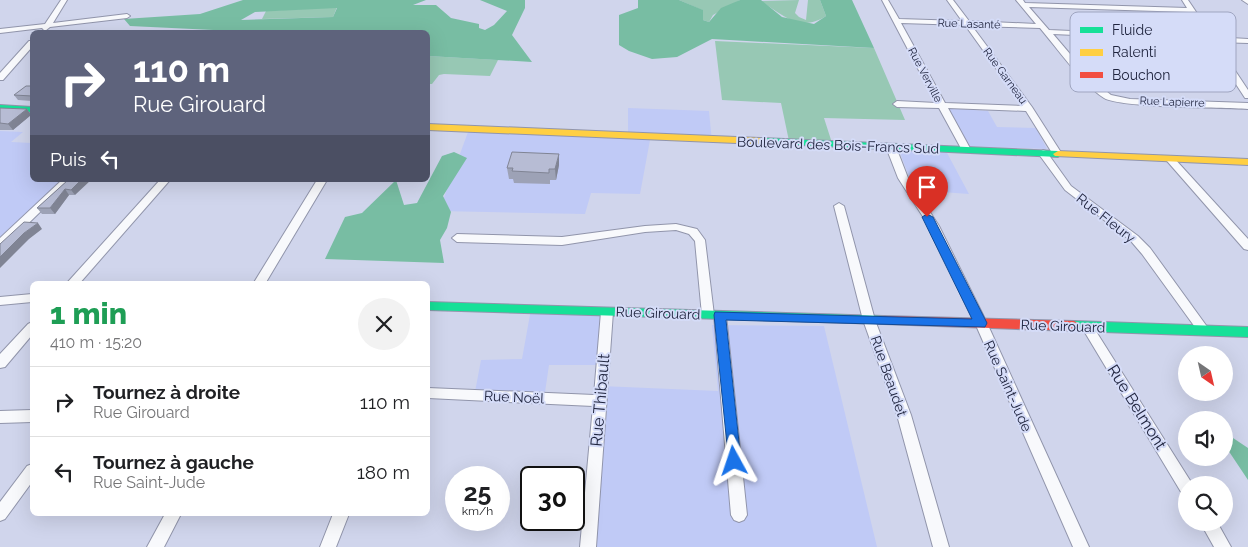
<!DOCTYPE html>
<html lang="fr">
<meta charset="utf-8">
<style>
body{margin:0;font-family:Raleway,sans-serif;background:#f2f2f2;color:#202124;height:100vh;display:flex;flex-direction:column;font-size:19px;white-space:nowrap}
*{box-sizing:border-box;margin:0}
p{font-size:16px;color:#757577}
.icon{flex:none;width:28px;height:28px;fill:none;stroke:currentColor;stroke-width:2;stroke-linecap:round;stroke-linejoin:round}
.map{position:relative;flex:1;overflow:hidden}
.drawer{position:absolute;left:30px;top:281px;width:400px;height:235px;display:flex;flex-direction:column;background:#fff;border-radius:8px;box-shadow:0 5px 20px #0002}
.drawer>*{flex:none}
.top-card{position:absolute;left:30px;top:30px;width:400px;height:152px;border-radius:8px;box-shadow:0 5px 20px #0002;background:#5e637c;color:#fff;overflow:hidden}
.needle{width:32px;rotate:146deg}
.fabs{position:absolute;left:1178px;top:346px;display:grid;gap:10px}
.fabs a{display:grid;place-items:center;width:55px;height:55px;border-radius:50%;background:#fff;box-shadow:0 5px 20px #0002;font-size:25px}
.speed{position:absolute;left:445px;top:466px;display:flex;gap:10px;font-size:25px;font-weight:700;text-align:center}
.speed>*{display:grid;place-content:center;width:65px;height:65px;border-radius:50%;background:#fff;box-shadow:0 5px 20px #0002;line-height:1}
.speed small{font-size:12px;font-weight:400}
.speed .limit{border:2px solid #111;border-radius:8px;background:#fff;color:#111}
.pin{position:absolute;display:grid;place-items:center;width:42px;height:42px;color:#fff;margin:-51px -21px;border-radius:50% 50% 50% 0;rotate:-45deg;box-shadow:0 0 5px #0007}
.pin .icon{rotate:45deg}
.me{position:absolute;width:55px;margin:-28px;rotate:355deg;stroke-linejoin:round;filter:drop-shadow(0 0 4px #0008)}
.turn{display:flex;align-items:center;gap:18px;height:105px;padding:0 20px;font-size:22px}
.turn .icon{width:65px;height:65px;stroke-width:2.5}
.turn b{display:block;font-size:35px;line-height:42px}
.then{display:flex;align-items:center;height:48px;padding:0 20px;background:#0003;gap:10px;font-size:19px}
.round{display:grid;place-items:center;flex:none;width:52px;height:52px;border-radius:26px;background:#f2f2f2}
.summary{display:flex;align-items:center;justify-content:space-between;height:85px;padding:0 20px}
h1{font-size:30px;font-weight:800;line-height:38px;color:#1e9e55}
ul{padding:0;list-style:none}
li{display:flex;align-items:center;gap:15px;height:70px;padding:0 20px;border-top:1px solid #e0e0e0}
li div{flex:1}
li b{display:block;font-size:19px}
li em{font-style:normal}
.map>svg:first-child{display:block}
</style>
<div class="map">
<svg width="1248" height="547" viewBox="0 0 1248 547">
<rect width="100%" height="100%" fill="#d0d5ec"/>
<path fill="#c0caf6" d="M628,108L709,111L712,142L650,140L640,194L591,193L585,214L439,211L468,132L628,138Z
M945,108L988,111L997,127L1036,128L1047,149L966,146Z
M0,131L23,132L11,142L32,143V180H68L0,244Z
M899,150L946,151L969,194L914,190Z
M531,309L607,312L603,365H549L544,399L474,397L481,360L522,359Z
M712,325L824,326L877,547H588L601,386L718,391Z"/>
<path fill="#97c8b4" d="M679,0H740L713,15L709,22L703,20L702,10Z
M799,0L795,13L799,17L806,20L808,0H820L826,16C800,33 783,15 761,1Z
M337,7L333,17L262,19L266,11Z
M715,41L874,48L905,120L824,118L832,143L789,141L781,103L722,100Z
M428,56L498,60L490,76L444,74L439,75L432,84H428Z"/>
<path fill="#78bda3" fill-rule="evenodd" d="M243,0H426L413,5H436L451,18L479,24V28L485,30L494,25L507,11L480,0H525V8L512,35L532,62L428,56V32H255L130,26L124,19L200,14ZM337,8L333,17L241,20L255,12Z
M638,0H679L703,10V20L709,22L721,8L740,0H761L782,17L814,24L826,16L820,0H852L874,48L712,39L677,57L652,59L629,51L619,45V15L638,8Z
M454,152L467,158L443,196L451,212L447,228L440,240L444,263L325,259L345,217L362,213L396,180L404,205L417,203L442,156Z
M1224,432L1248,448V480L1224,444Z"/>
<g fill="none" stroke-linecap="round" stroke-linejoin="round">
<defs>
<path id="street" d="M61,0H67L53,23L127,14L130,16L127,18L50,27L45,31L42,28L0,33V29L45,24Z
M882,0H888L899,19L962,21L947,0H953L969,21L1036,24L1016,0H1023L1025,3L1187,8L1182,0H1188L1213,37L1248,39V43L1216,42L1248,90V98H1245L1228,72L1080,66L1096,83L1111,95L1130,99L1248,103V109C1222,107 1120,108 1104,98C1083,85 1057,48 1040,28L972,26L1032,107L1062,154L1060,156H1054L1026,111L948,108L971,150L969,152H963L939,108L897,107L893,104L897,101L936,103ZM1029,7L1189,12L1206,37L1049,30ZM901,23L965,25L1023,106L945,103ZM1053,34L1209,41L1225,67L1076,61Z
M1242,0H1248V4Z
M29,41H32V47L3,80H0V73Z
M891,144L896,147L908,178L939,226L987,323L1089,547H1073L975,323L929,226L898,178L886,147Z
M1043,150L1046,151L1071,186L1138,236L1150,248L1208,328L1210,331L1208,334H1200L1142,254L1130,240L1065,190L1038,153Z
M1170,156L1173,157L1248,239V250L1244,249L1167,161V157Z
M62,180H73L4,247L0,248V238Z
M160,180H170L79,284H66Z
M317,180H327L265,284H253Z
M839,203L844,206L875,320L911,415L949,547H933L897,415L863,320L834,206Z
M676,224L697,229L705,240L714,315L712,318H704L702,315L695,241L689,234L676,230L645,232L562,245L457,242L452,238L457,234L562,237L645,226Z
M32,294V302L0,305V297Z
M607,308L611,309L613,312L596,547H580L593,406L428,398V388L594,395L601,312L603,309Z
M720,311L724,312L726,315L747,515L744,520L739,522L734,520L731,515L714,315L716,312Z
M32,322V335L5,367L0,368V354L28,324Z
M1088,323L1092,325L1191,482L1193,485H1186V494L1181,492L1084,331L1082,328L1084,325Z
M32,410V422L0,423V411Z
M32,464V482L5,519L0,521V502L27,466Z
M165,514H181L164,547H147Z
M333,514H349L336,547H320Z
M1200,522H1217L1231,547H1214Z"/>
<path id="fast" d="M0,105L32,107V112L0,111Z
M760,138L1058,151L1063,154L1058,157L757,143V139Z
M428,302L883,316L887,317L889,320L887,323L883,324L428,310Z
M1074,321L1248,327V337L1074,331L1070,329L1068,326L1070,323Z"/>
<path id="slow" d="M428,124L760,138L765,141L760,144L428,130Z
M1058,151L1248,159V165L1055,156L1053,154Z"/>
<path id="jam" d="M883,316L1074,321L1078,323L1080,326L1078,329L1074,331L883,324L879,323L877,320L879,317Z"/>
</defs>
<use href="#street" stroke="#9195ab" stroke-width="2"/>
<use href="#fast" stroke="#9195ab" stroke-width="2"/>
<use href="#slow" stroke="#9195ab" stroke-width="2"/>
<use href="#jam" stroke="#9195ab" stroke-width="2"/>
<use href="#street" fill="#f8f9fc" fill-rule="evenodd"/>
<use href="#fast" fill="#16e098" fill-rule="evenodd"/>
<use href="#slow" fill="#ffcf43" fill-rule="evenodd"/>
<use href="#jam" fill="#f24e42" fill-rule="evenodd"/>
</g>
<path fill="#9da2b6" d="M32,86V101L18,100L14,95Z
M0,108L27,109L31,115L13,130H0Z
M559,165L556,180H550V184L514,183L513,179H509L507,168Z
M68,180L75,195H69L55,214H42L37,208Z"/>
<path fill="#808494" d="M27,109L31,115L13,130L8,124Z
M559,154V165L556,180L555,169Z
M81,180H91L75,195L71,190Z
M65,189L69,195L55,214L50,208Z
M38,223L42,229L29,239L0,268V257L24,233Z"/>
<path fill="#b7bcd4" stroke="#808494" d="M26,86H32V96L14,95Z
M0,108L27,109L8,124L0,123Z
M512,152L559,154L555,169H549V173L512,171L513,168H507Z
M68,180H81L71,190L65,189L50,208H37Z
M24,222L38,223L24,233L0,257V244Z"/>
<path fill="#1a73e8" stroke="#114b97" d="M927,214L933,217L987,323L985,327L726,320L741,461L739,465L734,467L729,465L714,315L715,312L972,319L922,217Z"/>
<g text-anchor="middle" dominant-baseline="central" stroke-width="4" stroke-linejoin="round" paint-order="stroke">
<g font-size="11" fill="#20253f" stroke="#d5dcf8">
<text transform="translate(969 24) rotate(2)">Rue Lasanté</text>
<text transform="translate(925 75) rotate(62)">Rue Verville</text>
<text transform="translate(1005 76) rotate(54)">Rue Garneau</text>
<text transform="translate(1172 102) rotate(2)">Rue Lapierre</text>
</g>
<g font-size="14" fill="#20253f" stroke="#d5dcf8">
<text transform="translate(838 145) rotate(2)">Boulevard des Bois-Francs Sud</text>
<text transform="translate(1106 218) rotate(38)">Rue Fleury</text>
<text transform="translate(658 313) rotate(2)">Rue Girouard</text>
<text transform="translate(1063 326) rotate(2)">Rue Girouard</text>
<text transform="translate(889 376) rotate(71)">Rue Beaudet</text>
<text transform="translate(1008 386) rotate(66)">Rue Saint-Jude</text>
<text transform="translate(514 397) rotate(3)">Rue Noël</text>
</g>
<g font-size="16" fill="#20253f" stroke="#d5dcf8">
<text transform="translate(600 400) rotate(-85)">Rue Thibault</text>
<text transform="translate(1137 407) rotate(58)">Rue Belmont</text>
</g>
</g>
<rect x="1070" y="12" width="166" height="80" rx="8" fill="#d5dcf8" stroke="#9fa5c0" stroke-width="1"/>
<rect x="1080" y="27" width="23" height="6" fill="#16e098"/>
<rect x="1080" y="49" width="23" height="7" fill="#ffcf43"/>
<rect x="1080" y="72" width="23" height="6" fill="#f24e42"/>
<g font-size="14" fill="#20253f">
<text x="1112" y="35">Fluide</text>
<text x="1112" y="57">Ralenti</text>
<text x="1112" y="80">Bouchon</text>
</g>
</svg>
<div class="fabs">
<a><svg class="needle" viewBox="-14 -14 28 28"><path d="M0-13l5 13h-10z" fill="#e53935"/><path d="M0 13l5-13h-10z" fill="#757577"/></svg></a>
<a><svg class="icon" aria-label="sound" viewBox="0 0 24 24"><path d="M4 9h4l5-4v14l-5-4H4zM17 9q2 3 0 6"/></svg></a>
<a><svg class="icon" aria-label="search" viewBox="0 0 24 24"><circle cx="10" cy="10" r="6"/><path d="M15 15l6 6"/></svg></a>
</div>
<div class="speed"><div>25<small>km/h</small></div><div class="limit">30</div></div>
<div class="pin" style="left:927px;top:217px;background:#d93025"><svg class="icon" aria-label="arrive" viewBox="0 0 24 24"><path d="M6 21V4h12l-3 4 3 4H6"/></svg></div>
<svg class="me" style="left:734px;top:461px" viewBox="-20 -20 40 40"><path d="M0-17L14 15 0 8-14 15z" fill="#1a73e8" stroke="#fff" stroke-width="4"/></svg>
<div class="top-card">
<div class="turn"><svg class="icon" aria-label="right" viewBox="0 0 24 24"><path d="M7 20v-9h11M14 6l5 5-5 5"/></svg><div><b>110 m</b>Rue Girouard</div></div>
<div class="then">Puis<svg class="icon" aria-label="left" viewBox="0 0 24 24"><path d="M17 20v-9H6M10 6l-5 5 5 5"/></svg></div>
</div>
<section class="drawer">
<div class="summary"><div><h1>1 min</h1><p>410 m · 15:20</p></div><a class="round"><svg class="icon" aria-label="close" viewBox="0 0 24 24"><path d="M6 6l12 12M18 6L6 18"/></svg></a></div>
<ul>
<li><svg class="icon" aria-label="right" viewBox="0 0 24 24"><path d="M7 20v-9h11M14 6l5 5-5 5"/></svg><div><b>Tournez à droite</b><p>Rue Girouard</p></div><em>110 m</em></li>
<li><svg class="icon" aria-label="left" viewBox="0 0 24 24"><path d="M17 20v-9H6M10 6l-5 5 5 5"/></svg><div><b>Tournez à gauche</b><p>Rue Saint-Jude</p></div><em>180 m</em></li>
</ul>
</section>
</div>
